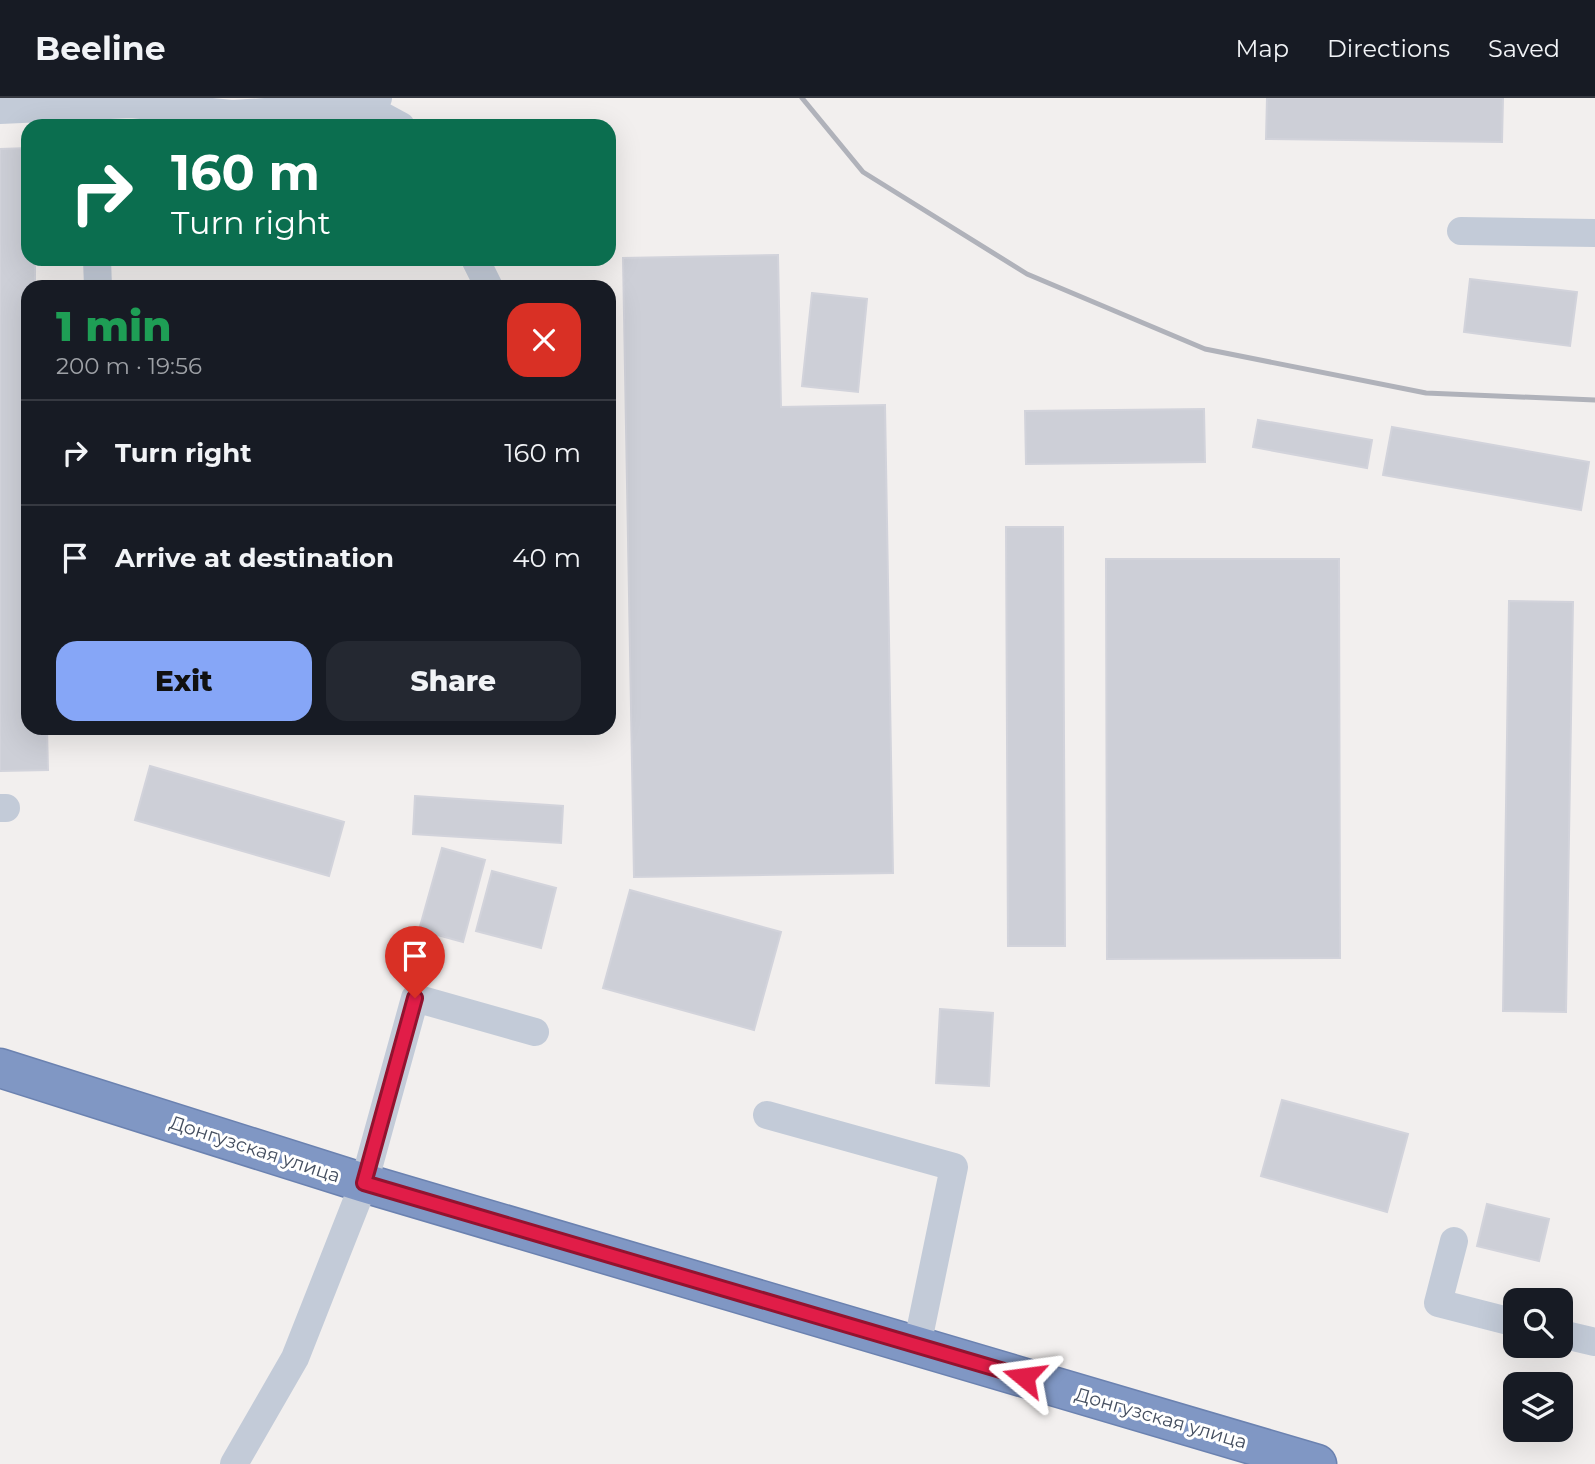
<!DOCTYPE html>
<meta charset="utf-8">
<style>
body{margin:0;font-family:Montserrat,sans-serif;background:#242831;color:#f1f3f6;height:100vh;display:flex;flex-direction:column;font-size:26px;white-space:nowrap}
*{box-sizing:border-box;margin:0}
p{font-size:23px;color:#9ea1a6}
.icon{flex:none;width:38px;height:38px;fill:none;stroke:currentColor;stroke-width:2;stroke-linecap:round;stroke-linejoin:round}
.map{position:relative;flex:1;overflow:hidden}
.details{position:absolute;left:21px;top:182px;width:595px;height:455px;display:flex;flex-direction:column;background:#171b24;border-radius:21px;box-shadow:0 7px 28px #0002}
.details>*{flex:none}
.top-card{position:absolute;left:21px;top:21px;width:595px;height:147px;border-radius:21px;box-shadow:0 7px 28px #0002;background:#0b6e4f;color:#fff;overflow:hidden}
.buttons{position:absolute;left:1503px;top:1190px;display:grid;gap:14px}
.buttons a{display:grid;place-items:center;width:70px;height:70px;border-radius:14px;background:#171b24;box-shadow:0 7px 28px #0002;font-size:35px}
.pin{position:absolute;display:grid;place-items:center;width:60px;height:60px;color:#fff;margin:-72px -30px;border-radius:50% 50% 50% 0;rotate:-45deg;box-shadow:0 0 7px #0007}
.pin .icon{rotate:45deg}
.me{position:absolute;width:77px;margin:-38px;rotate:286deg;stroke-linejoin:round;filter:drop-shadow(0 0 5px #0008)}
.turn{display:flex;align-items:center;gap:24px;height:147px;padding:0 35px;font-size:32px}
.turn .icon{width:91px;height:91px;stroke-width:2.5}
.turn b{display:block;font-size:49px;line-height:60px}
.round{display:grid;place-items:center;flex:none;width:74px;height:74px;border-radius:21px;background:#242831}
.head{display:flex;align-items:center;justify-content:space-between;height:119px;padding:0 35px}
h1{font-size:42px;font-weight:800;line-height:52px;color:#1e9e55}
.primary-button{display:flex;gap:14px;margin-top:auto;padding:14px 35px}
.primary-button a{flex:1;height:80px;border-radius:21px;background:#86a6f7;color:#111;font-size:28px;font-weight:800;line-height:80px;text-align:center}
.primary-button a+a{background:#242831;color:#f1f3f6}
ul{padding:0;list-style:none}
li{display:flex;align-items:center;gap:21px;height:105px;padding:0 35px;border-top:2px solid #363941}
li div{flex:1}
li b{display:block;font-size:26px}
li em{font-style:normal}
header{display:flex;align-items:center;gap:42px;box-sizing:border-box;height:98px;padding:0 35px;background:#171b24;border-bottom:2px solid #363941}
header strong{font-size:33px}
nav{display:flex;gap:38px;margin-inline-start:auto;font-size:24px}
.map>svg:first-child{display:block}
</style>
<header>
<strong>Beeline</strong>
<nav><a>Map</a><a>Directions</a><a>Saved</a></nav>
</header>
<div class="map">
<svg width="1595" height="1366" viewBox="0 0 1595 1366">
<rect width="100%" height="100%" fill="#f2efee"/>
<path fill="#cdcfd7" stroke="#d2d3db" stroke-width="2" d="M1267,0H1503L1502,44L1266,41Z
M28,50V161H35V189H28V630H47L48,672L0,673V51Z
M778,157L781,309L885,307L893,775L634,779L623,160Z
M1470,181L1577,194L1570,248L1464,234Z
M812,195L867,201L858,294L802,288Z
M1204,311L1205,364L1026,366L1025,313Z
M1258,322L1372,342L1367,370L1253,349Z
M1392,329L1589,364L1581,412L1383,377Z
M1006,429H1063L1065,848H1008Z
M1106,461H1339L1340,860L1107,861Z
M1509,503L1573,504L1566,914L1503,913Z
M150,668L344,724L329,778L135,722Z
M415,698L563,708L561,745L413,736Z
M442,750L485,762L463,844L419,832Z
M492,773L556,790L541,850L476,833Z
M630,792L781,834L754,932L603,890Z
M940,911L993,915L989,988L936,985Z
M1282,1002L1408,1036L1387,1114L1261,1078Z
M1487,1106L1549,1121L1539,1163L1477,1148Z"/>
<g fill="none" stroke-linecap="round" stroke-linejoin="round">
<defs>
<path id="highway" d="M0,970L364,1085L1317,1366"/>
</defs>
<use href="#highway" stroke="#6b82b0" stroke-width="41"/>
<path stroke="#c3cbd8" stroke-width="28" d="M364,8L401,28
M0,12L131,6L232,16L364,8L378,0
M1461,133L1595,135
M97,161L98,189
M475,161L489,189
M0,710H6
M767,1017L954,1069L917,1248
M1454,1143L1438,1205L1516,1225
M1561,1236L1595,1244
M234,1366L295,1260L364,1085L415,900L535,934"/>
<use href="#highway" stroke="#8097c4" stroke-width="38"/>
<path stroke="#b0b2ba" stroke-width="5" d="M802,0L863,74L1027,176L1205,251L1426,295L1595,302"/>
</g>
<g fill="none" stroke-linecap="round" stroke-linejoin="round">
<defs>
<path id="route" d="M415,900L364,1085L1024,1279"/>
</defs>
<use href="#route" stroke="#92132f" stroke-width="18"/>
<use href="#route" stroke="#e11d48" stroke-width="12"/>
</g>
<g text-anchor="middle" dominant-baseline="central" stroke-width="6" stroke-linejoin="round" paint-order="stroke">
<g font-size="19" fill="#444e5f" stroke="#fff">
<text transform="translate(255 1051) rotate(18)">Донгузская улица</text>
<text transform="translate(1161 1320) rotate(16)">Донгузская улица</text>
</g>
</g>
</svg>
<div class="buttons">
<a><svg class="icon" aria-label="search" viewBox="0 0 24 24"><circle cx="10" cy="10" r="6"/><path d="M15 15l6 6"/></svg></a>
<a><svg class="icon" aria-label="layers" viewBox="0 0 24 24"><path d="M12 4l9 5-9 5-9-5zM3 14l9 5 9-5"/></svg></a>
</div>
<div class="pin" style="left:415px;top:900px;background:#d93025"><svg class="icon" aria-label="arrive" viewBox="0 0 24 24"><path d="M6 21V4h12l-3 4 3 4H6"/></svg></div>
<svg class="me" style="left:1024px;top:1279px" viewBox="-20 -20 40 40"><path d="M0-17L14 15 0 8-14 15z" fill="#e11d48" stroke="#fff" stroke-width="4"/></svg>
<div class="top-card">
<div class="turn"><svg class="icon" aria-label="right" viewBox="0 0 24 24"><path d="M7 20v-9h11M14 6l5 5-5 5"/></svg><div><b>160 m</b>Turn right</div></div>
</div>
<section class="details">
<div class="head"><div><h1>1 min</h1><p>200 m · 19:56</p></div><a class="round" style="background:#d93025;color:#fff"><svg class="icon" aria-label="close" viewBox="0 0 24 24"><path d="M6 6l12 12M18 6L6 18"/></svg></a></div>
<ul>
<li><svg class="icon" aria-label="right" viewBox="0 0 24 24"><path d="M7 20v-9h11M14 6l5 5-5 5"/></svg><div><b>Turn right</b></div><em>160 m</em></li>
<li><svg class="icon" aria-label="arrive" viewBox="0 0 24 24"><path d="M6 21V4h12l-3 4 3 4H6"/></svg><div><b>Arrive at destination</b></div><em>40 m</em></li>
</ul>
<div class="primary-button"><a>Exit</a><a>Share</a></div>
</section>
</div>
